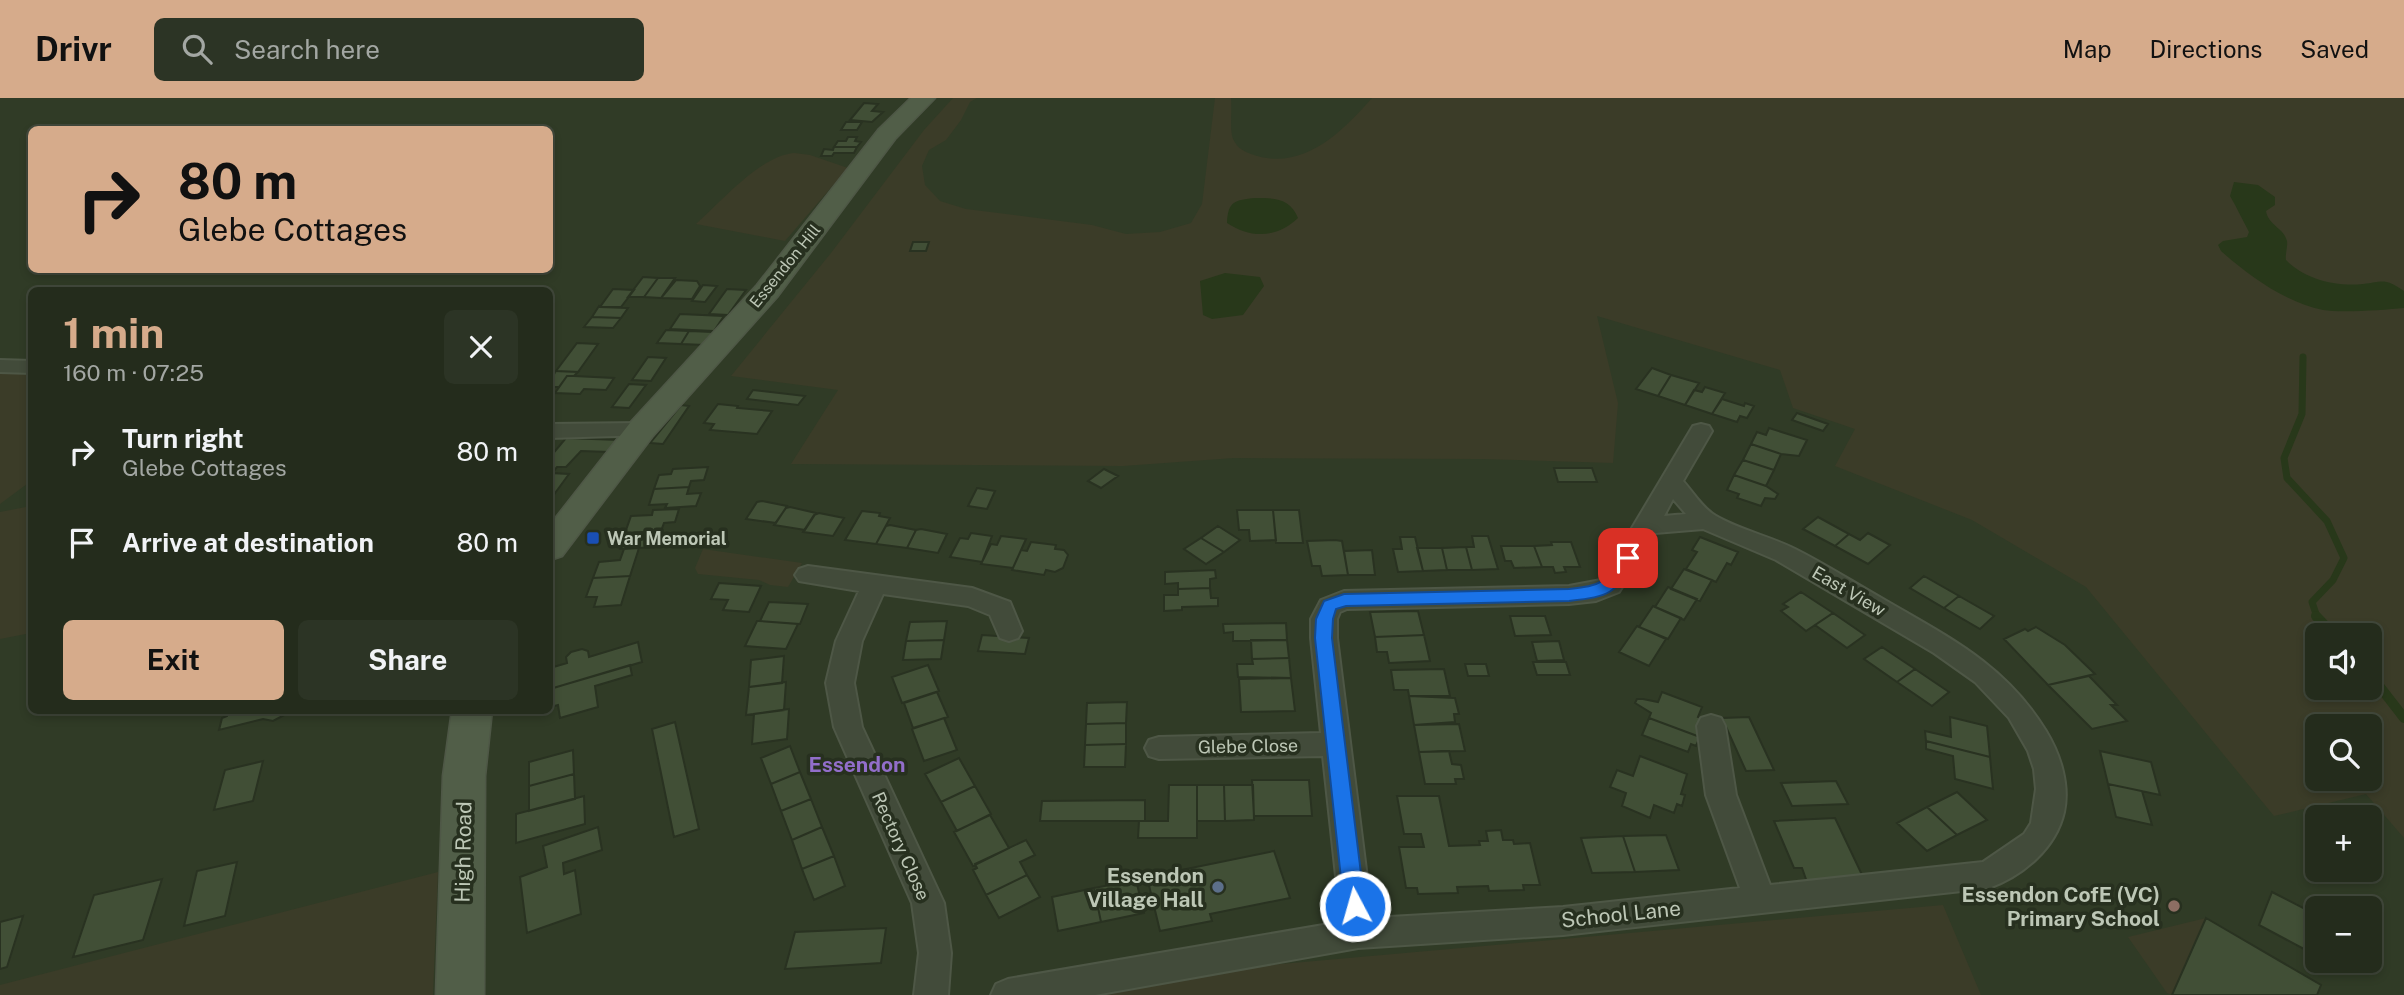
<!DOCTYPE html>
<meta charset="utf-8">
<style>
body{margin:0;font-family:"Public Sans",sans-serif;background:#2c3425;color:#f1f3f6;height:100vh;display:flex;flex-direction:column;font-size:26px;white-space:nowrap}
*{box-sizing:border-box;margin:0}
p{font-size:23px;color:#a3a7a3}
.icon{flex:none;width:38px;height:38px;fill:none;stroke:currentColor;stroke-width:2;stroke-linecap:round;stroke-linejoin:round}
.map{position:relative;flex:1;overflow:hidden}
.drawer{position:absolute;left:28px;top:189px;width:525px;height:427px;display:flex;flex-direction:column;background:#242c1c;border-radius:10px;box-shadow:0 4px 10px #0003,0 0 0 2px #41483b}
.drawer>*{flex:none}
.hud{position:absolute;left:28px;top:28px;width:525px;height:147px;border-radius:10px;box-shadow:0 4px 10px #0003,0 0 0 2px #41483b;background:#d6ab8b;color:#111;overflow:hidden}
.controls{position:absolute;left:2305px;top:525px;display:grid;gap:14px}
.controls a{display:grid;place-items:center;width:77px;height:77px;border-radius:10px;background:#242c1c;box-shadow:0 4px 10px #0003,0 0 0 2px #41483b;font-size:35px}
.pin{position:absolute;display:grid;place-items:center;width:60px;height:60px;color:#fff;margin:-30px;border-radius:14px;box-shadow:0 4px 10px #0006}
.me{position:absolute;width:77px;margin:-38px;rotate:354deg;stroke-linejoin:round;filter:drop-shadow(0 0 5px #0008)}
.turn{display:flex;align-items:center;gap:24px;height:147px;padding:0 35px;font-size:32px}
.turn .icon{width:91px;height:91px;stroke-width:2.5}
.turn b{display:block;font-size:49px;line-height:60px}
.round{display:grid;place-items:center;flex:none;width:74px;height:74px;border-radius:10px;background:#2c3425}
.head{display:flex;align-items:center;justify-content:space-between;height:119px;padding:0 35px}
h1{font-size:42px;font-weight:700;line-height:52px;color:#d6ab8b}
.primary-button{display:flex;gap:14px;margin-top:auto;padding:14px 35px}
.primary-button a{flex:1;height:80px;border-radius:10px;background:#d6ab8b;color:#111;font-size:28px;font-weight:700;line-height:80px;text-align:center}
.primary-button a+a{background:#2c3425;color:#f1f3f6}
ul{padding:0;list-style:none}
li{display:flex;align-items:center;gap:21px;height:91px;padding:0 35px}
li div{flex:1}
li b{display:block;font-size:26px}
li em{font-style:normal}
header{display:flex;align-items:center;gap:42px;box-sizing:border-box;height:98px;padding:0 35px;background:#d6ab8b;color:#111}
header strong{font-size:33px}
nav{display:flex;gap:38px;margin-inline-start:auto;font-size:24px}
.search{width:490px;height:63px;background:#2c3425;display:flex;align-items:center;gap:18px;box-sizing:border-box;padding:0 24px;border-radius:10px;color:#a3a7a3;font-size:26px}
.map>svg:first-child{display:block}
</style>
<header>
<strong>Drivr</strong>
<div class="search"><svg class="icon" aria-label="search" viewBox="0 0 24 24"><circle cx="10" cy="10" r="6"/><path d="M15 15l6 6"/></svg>Search here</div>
<nav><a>Map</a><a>Directions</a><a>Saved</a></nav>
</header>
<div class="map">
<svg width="2404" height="897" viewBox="0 0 2404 897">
<rect width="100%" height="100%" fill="#303b26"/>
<path fill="#3b3c28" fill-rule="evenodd" d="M953,0H977L970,4L961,22L946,42L929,52L922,68L925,87L940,103L966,111L1092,127L1126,136L1160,134L1191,125L1202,106L1215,0H1231C1232,12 1230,27 1232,38C1235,48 1242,53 1251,56C1302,75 1342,34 1372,0H2404V740L2366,696L2274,718L2086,489L1972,422L1835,368L1855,331L1793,310L1780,272L1597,218L1618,305L1613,365L1481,361L1234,360L1123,368L791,366L838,292L731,278L831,155L924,32ZM2317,537H2370V590H2317ZM2317,628H2370V681H2317Z
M794,55L810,57L848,70L785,143L696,126C722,103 760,58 794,55Z
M0,272L32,274L31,383L0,406Z
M31,408V535L0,541V414Z
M703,451L802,465L788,489L770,487L759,482L698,476L695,470Z
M438,774L433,897H0V887Z
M1943,807L1981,897H1079L1081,884Z
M2206,820L2172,897L2167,895L2128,839Z"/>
<path fill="#28381a" d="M2234,84L2258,87L2275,99V107L2266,113C2268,127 2284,130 2287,143C2288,148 2285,156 2286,162C2304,181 2336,189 2363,186C2384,183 2385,180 2404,193V210C2384,212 2341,215 2323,212C2286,205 2248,177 2221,153L2218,147L2223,143L2247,139L2249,134C2242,121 2237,110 2230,98Z
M1255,100C1275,100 1290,100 1298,120C1277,140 1251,141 1227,125C1228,103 1235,102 1255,100Z
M1225,175L1260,179L1264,188L1243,217L1212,221L1203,217L1200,183Z"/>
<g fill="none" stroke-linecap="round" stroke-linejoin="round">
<path stroke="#28381a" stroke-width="7" d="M2303,259L2302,316L2284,360L2287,380L2327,423L2344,460L2333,482L2312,504L2317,519"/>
<path stroke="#28381a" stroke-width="10" d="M2316,518L2334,537
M2370,576L2404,620"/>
</g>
<path fill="#414f36" stroke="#293221" stroke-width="2" d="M864,5L878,6L872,13L883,14L872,24L850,22Z
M846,24H862L857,32H841Z
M848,39H857L855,43L861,44L857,49H834L838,43H846Z
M834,49H857L854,55H834L832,58H821L824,51L833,52Z
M913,144H929L926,153H910Z
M643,179L658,180L644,199H628Z
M658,180H675L661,200L644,199Z
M676,182L697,183L700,188L692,201L661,200Z
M703,187L717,188L705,204L692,203Z
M613,191L634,192L621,209H600Z
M727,191L746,192L728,217L709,216Z
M599,208L600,209L628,210L621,220L592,219Z
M680,216L724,218L714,233L670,231Z
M592,219L621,220L613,230L584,229Z
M666,232L689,233L681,246L657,245Z
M689,233L713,234L705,247L681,246Z
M577,245L598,246L578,274L556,273Z
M648,259L666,260L651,283L632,282Z
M1652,270L1671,277L1658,298L1636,291Z
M556,273L578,274L574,278H567L559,289H550V282Z
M1671,277L1699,285L1685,307L1658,298Z
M567,278H574L614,280L606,292L584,291L580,296L555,295Z
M629,286L646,287L629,310L612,309Z
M1705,289L1725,295L1712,316L1685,307L1694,292L1702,294Z
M753,292L805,298L798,307L747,301Z
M1722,301L1744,308L1745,305L1754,308L1747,320L1740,318L1737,324L1712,316Z
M718,306L738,308L737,310L772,313L757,336L710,332L714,326L704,325Z
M681,307L689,308L663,346L650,345Z
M1797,315L1828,326L1823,333L1792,322Z
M1769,330L1807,342L1799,358L1781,356L1751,346L1757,334L1766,337Z
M566,340L619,342L610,354L581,353L566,369H557L552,375L569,376L550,402V359Z
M1751,346L1781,356L1774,372L1743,362Z
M1743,362L1774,372L1766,388L1734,377Z
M708,369L704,382L691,383L689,389L654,391L659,377L671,376L673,371Z
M1554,370H1592L1597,384H1558Z
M1104,371L1118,378L1101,390L1088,383Z
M1734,377L1766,388L1778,396L1775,401L1765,400L1761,408L1737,400L1739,396L1727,392Z
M689,389L687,396L701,395L696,408L665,410L667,406L649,407L654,391Z
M977,390L995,393L987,411L968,408Z
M762,403L787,408L776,425L746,421L757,404Z
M790,409L816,415L805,432L774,427L786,410Z
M679,411L675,424L664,425L661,433L625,435L631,418L652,417L653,412Z
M1237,412H1273L1276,442L1250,443L1249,432H1239Z
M1273,412H1299L1303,445H1276Z
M862,413L880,415L879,418L890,420L876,446L845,442Z
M819,415L844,420L833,438L803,434L814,417Z
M1818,419L1849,436L1835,448L1803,431Z
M890,427L916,432L907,450L876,446L886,428Z
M1218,428L1240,442L1224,454L1201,440Z
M921,431L947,436L938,455L907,450L916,432Z
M661,433L656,449L620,451L625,435Z
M971,435L992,438L982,464L950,459L960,440L968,441Z
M1868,435L1890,447L1868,466L1835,448L1849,436L1860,442Z
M1001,438L1026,441L1013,470L981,466L991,446L997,447Z
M1472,438H1488L1498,471L1472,472L1466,449H1474Z
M1400,439H1415L1423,473L1398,474L1393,451H1402Z
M1700,439L1738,454L1731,467L1727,465L1716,484L1686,471L1697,454L1692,452Z
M1201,440L1224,454L1206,466L1184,451Z
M1335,442L1342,443L1348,477L1322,478L1320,468H1312L1307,443Z
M1031,444L1056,447L1055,451L1064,452L1068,457L1063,470L1055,474L1046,472L1044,477L1012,472L1021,452L1027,453Z
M1551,444H1571L1580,469H1564L1566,474L1555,475L1553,469H1542L1534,448L1552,447Z
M1501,448H1534L1542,469L1514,470L1511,463H1505Z
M1466,449L1472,472H1447L1442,450Z
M639,450L630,478L593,480L599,464L620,462L624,451Z
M1417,450H1442L1447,472L1423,473Z
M1372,452L1375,477H1348L1344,453Z
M1684,471L1712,482L1700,503L1671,491Z
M1215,472L1216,480L1210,481V490L1178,491V485L1165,486V474Z
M630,478L621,507L594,509L597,499H586L593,480Z
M1924,478L1959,498L1944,510L1910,490Z
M719,485L761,488L749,514L723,512L728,502L711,501Z
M1668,489L1697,501L1684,522L1655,509Z
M1210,490L1211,500H1218V508L1182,509V512L1164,513V497H1178V491Z
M1801,494L1833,515L1806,533L1781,513L1788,509L1783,506Z
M1959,498L1994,518L1980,531L1944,510Z
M769,504L808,506L800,526L760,523Z
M1653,508L1681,520L1668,541L1639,529Z
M1418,513L1424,537L1375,539L1370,514Z
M1833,515L1865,537L1847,550L1815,527Z
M1510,518H1545L1551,537L1515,538Z
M757,523H760L798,526L786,551L745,548Z
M947,523L944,542L906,543L910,524Z
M1286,525L1287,542L1233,543V534L1224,535L1223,526Z
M1637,528L1666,541L1649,568L1619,554Z
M2036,529L2065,547L2095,576L2048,587L2004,541L2025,531L2028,533Z
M982,537L1029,540L1025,556L978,553Z
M1424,537L1430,563L1389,565L1387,554H1377L1375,539Z
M944,542L941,561L903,562L906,543Z
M1251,542H1287L1289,560L1252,561Z
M1559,543L1564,562L1537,563L1532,544Z
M638,544L642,564L550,591V570L567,565L566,559L571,554L582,551L588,553L589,559Z
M1882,549L1915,571L1897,584L1864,561Z
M784,558L782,585L749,589L751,562Z
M1289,560L1291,580L1238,579L1237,566H1253L1252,561Z
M1533,564H1566L1570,577H1537Z
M1465,566H1486L1489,578H1468Z
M630,567L632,577L595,588L598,609L560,620L558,607L551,609L550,591Z
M928,567L939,593L902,605L892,579Z
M1444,571L1450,598H1409L1408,592H1394L1391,572Z
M1915,571L1949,594L1932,608L1897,584Z
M2089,578L2117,607H2111L2127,623L2092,631L2048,587Z
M1291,580L1295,613L1241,614L1239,581Z
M786,584L784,612L746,617L749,589Z
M937,594L948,619L913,630L904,605Z
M1662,594L1702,609L1698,619L1701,620L1700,639L1649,620L1651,615L1635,605L1637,601H1643L1658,604Z
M1409,598L1455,600L1459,616H1454L1455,624L1414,627Z
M1127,604L1126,625L1086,626L1087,605Z
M789,611L787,641L752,646L754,616Z
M228,612H294L273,623L263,621L219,632L222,620L227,618Z
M1749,619L1774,672L1746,673L1722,620Z
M1950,619L1987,628L1990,659L1926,643L1925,633L1951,639Z
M944,620L957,652L924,663L912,631Z
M1649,620L1700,639L1696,648L1691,646L1688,654L1642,637Z
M675,624L699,731L674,739L652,631Z
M1126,625V646L1085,647L1086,626Z
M1459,626L1465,653L1419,654L1414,627Z
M1926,643L1990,659L1993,691L1955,681L1953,658L1926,651Z
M1126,646L1125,669H1084L1085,647Z
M790,648L800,674L771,686L761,660Z
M573,652L574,676L529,688V664Z
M1449,653L1452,666L1461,667L1464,681H1455L1456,686H1425L1419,654Z
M2100,653L2151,664L2160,697L2108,686Z
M1640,658L1687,676L1681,696L1685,697L1682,708L1677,706L1674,715L1654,707L1650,720L1622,708L1626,695L1610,689L1617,672L1633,678Z
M959,660L975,688L941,704L925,676Z
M263,663L253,703L214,712L225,672Z
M800,674L811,701L781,713L771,686Z
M574,676L575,701L529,713V688Z
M1252,682H1309L1312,718H1254Z
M1836,683L1848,706L1792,708L1781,685Z
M2108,686L2142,693L2152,727L2116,719Z
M1169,687H1197V740H1138L1139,723H1168Z
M1197,687H1224L1225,723H1197Z
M1224,687H1253L1254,722L1225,723Z
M975,688L991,716L957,733L941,704Z
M1957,694L1987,722L1957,737L1927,709Z
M584,698L585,726L516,745V716Z
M1397,698H1439L1449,748L1480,747L1479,743H1488L1486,733L1501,732L1503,742H1513L1514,746L1530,745L1540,787H1523L1524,792L1489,793L1488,788L1457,789L1458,795L1418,796L1417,790H1406L1399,749H1424L1421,736H1404Z
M811,701L822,729L792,742L781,713Z
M1145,702V723H1040L1042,703Z
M1927,709L1957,737L1927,753L1897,725Z
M990,717L1009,750L973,768L954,734Z
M1835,720L1864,781L1807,784L1802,770H1794L1774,723Z
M598,729L602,752L563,765L564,776L575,772L581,816L527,835L520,779L547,769L543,748Z
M822,729L834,758L802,771L792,742Z
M1666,737L1679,772L1635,774L1623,738Z
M1623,738L1635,774L1592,775L1581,740Z
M1026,742L1035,757L1020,764L1027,777L986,797L973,772L977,770L975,766Z
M1274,753L1290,800L1210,816L1212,823L1160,833L1147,779Z
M834,758L845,788L814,802L802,771Z
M237,764L225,818L184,828L197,773Z
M1027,777L1040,799L999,820L986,797Z
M162,781L143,842L73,859L94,797Z
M1136,782L1144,815L1101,824L1094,790Z
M1094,790L1101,824L1058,833L1052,799Z
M2272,794L2317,817V858L2259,827Z
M23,818L7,869L0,871V824Z
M2206,820L2321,887L2317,897H2172Z
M886,830L881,865L785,871L795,834Z"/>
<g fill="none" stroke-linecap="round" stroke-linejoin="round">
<defs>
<path id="minor" d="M0,262L32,263V275L0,274Z
M641,325L649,327L652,332L649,337L550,340V326Z
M1701,326L1709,328L1712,333L1683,383C1693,394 1703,411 1716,418C1740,432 1769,438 1795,451C1825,466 1853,484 1883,501C1948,539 2005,566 2046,633C2060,656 2070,686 2064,714C2056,750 2023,778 1989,790L1563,837L1358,850L1095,897H991L996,886L1008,881L1341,824L1323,658L1159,661L1149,658L1145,650L1149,642L1159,639L1321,635L1311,540V521L1321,502L1344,493L1569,488L1601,482L1690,333L1693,328ZM1673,401L1686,416L1664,418ZM1703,431L1776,462L1934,555L1975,584L2009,620L2028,653L2034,671L2036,691L2031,725L2024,736L1983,764L1770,787L1736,697L1725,628L1721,620L1711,617L1701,620L1697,628L1706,697L1740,790L1563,809L1372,820L1337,540V521L1340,514L1347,511L1569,506L1596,503L1619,494L1655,435Z
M808,468L972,490L1010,504L1022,533L1018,540L1009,543L1000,540L990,517L968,508L883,496L862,543L854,585L862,629L944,805L951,855L948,897H914L919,855L912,805L834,629L826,585L836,543L859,493L799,483L795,477L799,471Z"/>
<path id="secondary" d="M911,0H935L895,41L777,199L652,339L562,458L550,462V427L630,325L757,187L879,31Z
M452,612H492L485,678L484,897H436L443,678Z"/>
</defs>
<use href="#minor" stroke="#4e5746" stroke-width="4"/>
<use href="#secondary" stroke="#4e5746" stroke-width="3"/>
<use href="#minor" fill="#424b3a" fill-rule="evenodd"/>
<use href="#secondary" fill="#515e48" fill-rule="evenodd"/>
</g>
<path fill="#1a73e8" stroke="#114b97" stroke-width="2" d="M1628,455L1636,460C1614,497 1611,498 1569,503L1346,508L1336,511L1333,521L1332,540L1365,808L1362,814L1355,817L1347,814L1344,808L1315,540L1316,521L1324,503L1344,496L1569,491C1604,487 1603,486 1622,456Z"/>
<rect fill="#1a4fb4" stroke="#27301f" stroke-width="2.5" x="586" y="433" width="14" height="14" rx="3.5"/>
<circle fill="#5c6f8a" stroke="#27301f" stroke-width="2.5" cx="1218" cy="789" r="7"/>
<circle fill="#8d6e63" stroke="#27301f" stroke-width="2.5" cx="2174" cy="808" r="7"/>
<g text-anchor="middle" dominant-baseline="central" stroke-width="7" stroke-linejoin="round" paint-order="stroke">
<g font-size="16" fill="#bdc7b6" stroke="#27301f">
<text transform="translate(785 168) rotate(-51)">Essendon Hill</text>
</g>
<g font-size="18" font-weight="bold" fill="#bdc7b6" stroke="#27301f" text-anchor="start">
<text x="607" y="440">War Memorial</text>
</g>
<g font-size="18" fill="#bdc7b6" stroke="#27301f">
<text transform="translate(1849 493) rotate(30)">East View</text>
<text transform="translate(1248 648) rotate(-1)">Glebe Close</text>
<text transform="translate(901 748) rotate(66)">Rectory Close</text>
</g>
<g font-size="21" font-weight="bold" fill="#926eca" stroke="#27301f">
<text x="857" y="666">Essendon</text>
</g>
<g font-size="21" fill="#bdc7b6" stroke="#27301f">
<text transform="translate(463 754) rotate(-89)">High Road</text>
<text transform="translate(1621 816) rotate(-6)">School Lane</text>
</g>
<g font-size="21" font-weight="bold" fill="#bdc7b6" stroke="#27301f" text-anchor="end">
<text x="1204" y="777">Essendon<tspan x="1204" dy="24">Village Hall</tspan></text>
<text x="2160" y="796">Essendon CofE (VC)<tspan x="2160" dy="24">Primary School</tspan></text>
</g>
</g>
</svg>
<div class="controls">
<a><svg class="icon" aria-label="sound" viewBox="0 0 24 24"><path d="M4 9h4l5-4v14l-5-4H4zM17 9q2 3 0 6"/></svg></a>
<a><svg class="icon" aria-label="search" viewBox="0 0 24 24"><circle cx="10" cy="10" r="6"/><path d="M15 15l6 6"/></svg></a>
<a>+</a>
<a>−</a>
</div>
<div class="pin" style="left:1628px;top:460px;background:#d93025"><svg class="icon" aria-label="arrive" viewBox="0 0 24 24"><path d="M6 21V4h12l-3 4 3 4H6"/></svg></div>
<svg class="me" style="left:1355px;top:808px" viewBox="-20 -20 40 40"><circle r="17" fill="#1a73e8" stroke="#fff" stroke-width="3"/><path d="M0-11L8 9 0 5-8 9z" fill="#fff"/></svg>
<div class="hud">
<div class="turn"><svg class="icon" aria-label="right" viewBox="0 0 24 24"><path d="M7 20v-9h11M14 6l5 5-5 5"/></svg><div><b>80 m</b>Glebe Cottages</div></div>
</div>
<section class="drawer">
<div class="head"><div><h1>1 min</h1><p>160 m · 07:25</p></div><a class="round"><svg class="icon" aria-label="close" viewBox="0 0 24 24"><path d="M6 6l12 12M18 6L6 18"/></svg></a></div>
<ul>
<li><svg class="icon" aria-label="right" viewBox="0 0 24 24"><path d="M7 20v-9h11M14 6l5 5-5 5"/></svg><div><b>Turn right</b><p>Glebe Cottages</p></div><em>80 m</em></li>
<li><svg class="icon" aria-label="arrive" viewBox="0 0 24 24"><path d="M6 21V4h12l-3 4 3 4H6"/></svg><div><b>Arrive at destination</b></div><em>80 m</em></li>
</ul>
<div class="primary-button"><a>Exit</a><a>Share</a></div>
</section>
</div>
